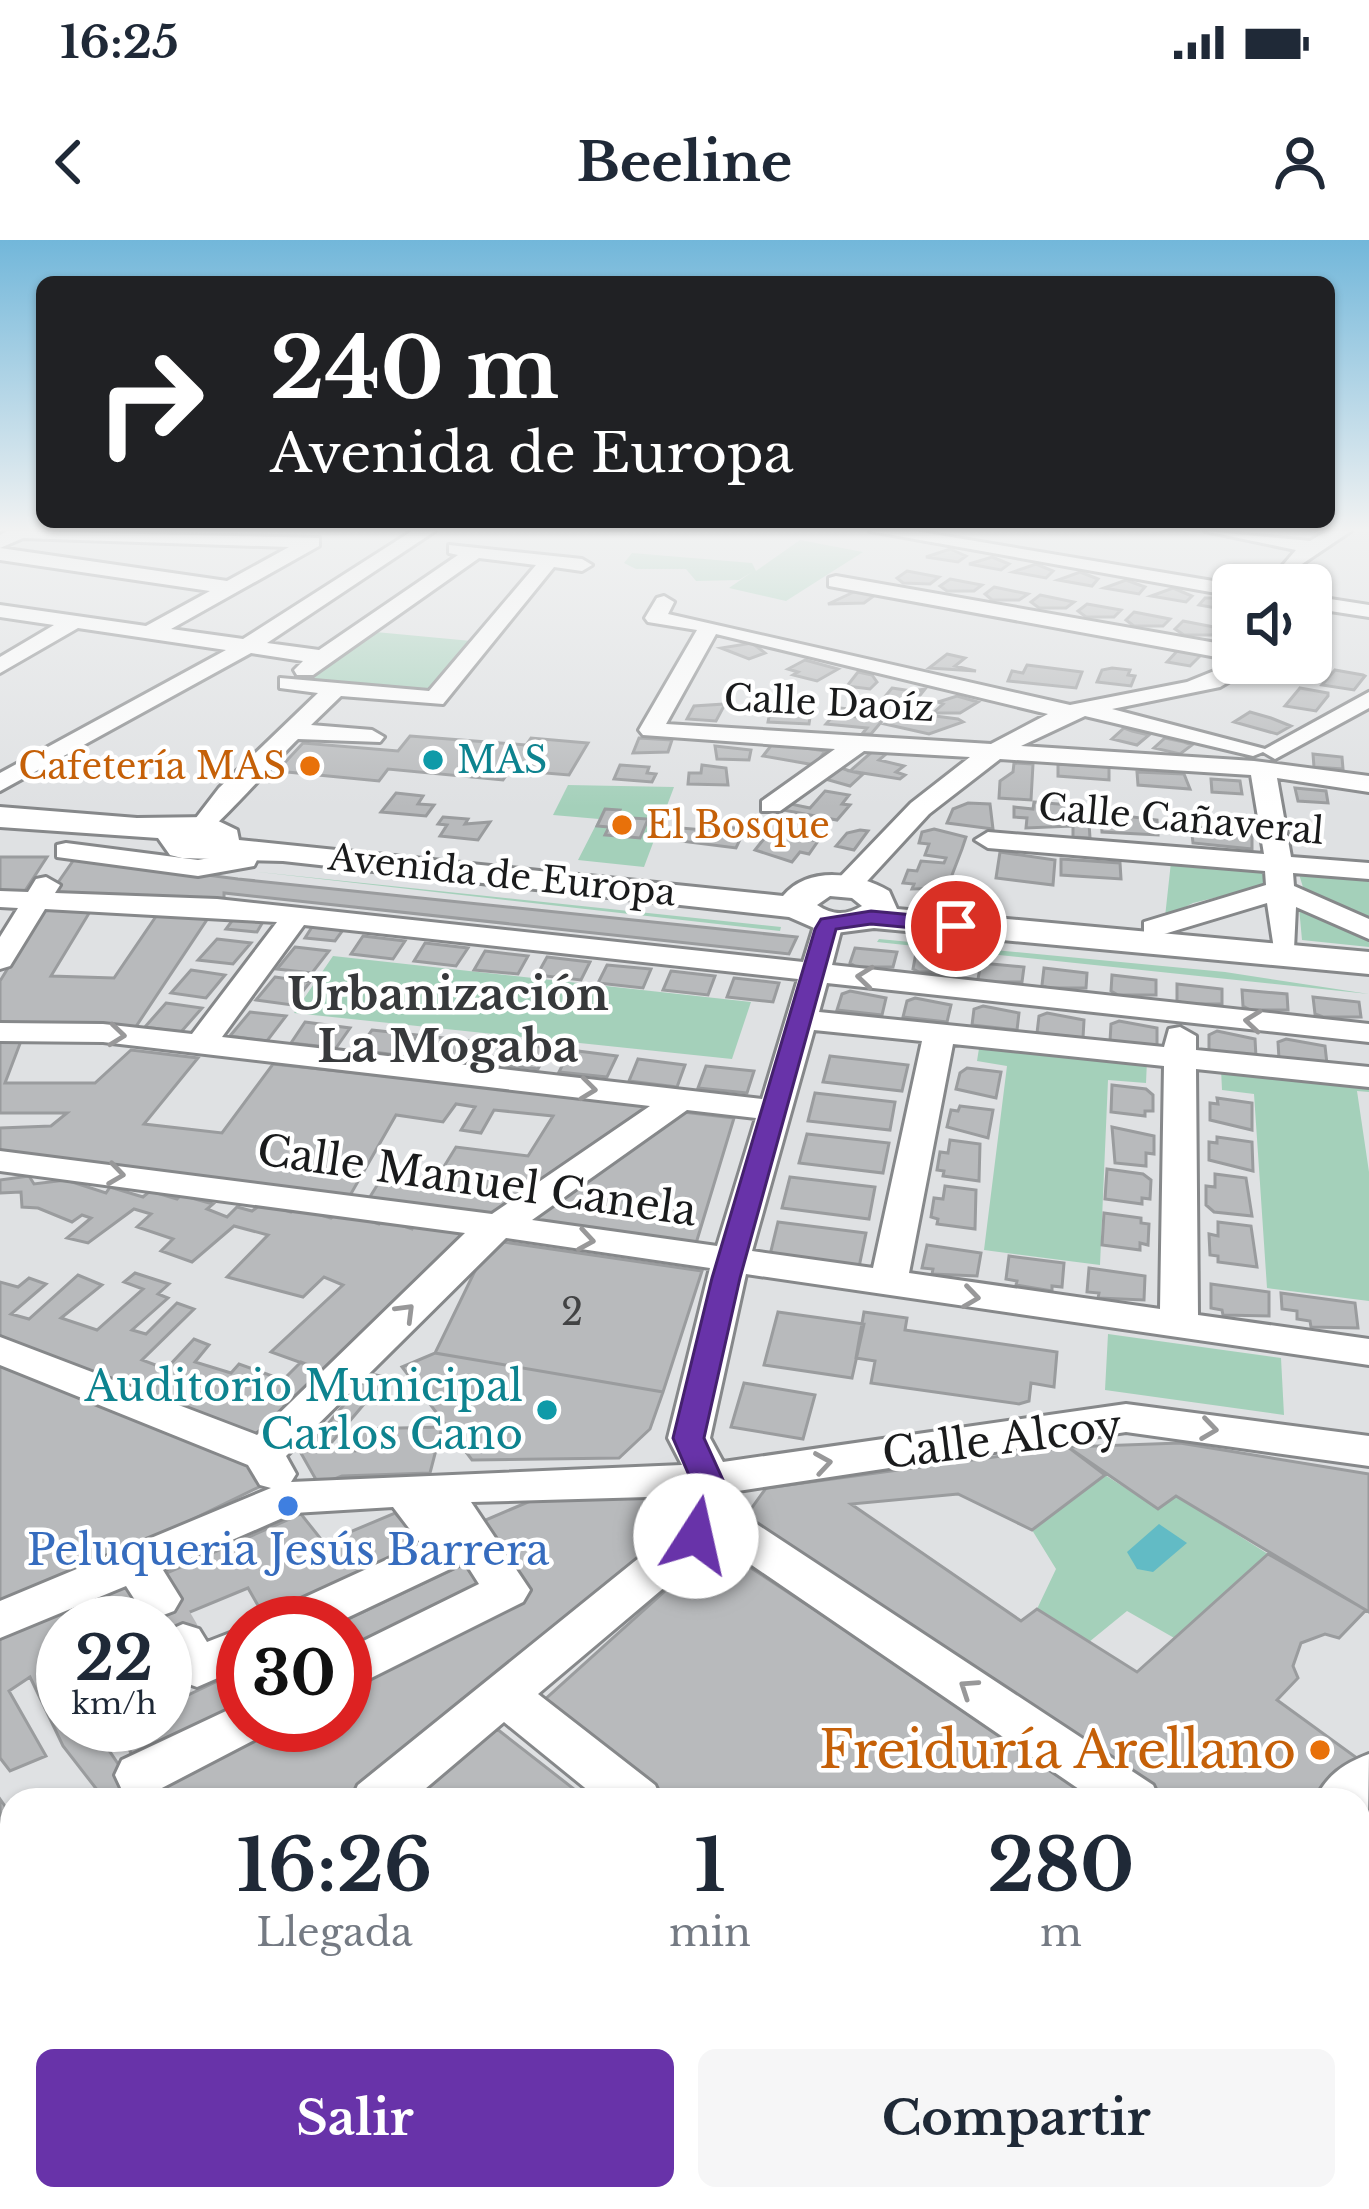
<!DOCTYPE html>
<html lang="es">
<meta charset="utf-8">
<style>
body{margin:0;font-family:"Libre Baskerville",serif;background:#f6f6f7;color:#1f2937;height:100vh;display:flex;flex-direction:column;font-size:45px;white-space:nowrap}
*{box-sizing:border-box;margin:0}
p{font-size:39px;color:#747a83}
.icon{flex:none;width:66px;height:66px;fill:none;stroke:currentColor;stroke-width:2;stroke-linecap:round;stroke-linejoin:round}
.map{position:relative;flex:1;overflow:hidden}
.drawer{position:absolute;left:0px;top:1548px;width:1371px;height:423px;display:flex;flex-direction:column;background:#fff;border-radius:36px 36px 0 0;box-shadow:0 3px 9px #0004}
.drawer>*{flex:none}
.banner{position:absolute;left:36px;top:36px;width:1299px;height:252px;border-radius:18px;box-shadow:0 3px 9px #0004;background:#202124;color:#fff;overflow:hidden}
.controls{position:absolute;left:1212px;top:324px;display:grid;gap:24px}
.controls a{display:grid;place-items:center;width:120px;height:120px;border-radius:18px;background:#fff;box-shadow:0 3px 9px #0004;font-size:60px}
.speed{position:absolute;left:36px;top:1356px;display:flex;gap:24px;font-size:60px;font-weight:700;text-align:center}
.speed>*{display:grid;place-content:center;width:156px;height:156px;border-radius:50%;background:#fff;box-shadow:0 3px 9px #0004;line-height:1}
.speed small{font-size:30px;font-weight:400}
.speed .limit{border:18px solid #d22;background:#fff;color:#111}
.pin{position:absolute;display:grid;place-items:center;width:102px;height:102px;color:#fff;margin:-51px;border:6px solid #fff;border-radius:50%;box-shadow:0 3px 12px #0007}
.me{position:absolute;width:132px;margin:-66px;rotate:10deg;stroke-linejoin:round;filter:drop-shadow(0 0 9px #0008)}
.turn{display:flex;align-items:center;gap:42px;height:252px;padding:0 36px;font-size:54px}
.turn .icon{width:156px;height:156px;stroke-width:2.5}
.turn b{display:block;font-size:84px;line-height:102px}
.eta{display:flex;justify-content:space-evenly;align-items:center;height:204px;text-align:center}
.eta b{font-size:72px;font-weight:700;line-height:84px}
.action{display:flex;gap:24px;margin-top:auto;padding:24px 36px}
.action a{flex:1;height:138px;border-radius:18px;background:#6833a9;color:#fff;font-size:48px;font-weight:700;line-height:138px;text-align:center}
.action a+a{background:#f6f6f7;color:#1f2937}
.status{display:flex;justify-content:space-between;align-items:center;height:84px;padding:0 60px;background:#fff;direction:ltr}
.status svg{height:33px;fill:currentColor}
header{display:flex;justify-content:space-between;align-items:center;height:156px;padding:0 36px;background:#fff;font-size:54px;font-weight:700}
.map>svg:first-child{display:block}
</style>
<div class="status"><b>16:25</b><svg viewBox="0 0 49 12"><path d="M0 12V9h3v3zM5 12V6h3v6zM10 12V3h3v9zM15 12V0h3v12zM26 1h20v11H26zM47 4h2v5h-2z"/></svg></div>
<header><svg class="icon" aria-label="back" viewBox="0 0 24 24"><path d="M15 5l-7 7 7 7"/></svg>Beeline<svg class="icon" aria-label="person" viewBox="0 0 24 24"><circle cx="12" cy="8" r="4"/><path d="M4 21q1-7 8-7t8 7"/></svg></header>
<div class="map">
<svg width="1369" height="1969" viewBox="0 0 1369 1969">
<rect width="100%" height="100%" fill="#dfe1e3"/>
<path fill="#a4d0ba" d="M800,300L863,312L786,361L729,348L752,332L739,340L696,341L686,329H636L624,323L632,313L752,323L756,331Z
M365,391L482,402L435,459L288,443Z
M568,545L674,547L644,627L578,620L599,579L553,575Z
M1171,622L1262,629L1264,646L1193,663L1165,677Z
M240,630L781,687L780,691Z
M1298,631L1369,638V680L1306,657Z
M1299,667L1340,681L1369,700V707L1302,700Z
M879,699L1225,732L1369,754L877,702Z
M333,716L751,762L732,819L294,773Z
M980,802L1147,820L1146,843L1108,840L1100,1025L984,1010L1007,826L977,821Z
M1221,829L1369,845V852L1357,851L1369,932V1061L1267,1048L1254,854L1222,850Z
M1108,1094L1281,1118L1284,1175L1105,1150Z
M1105,1235L1158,1269L1176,1256L1268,1314L1176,1399L1127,1371L1089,1402L1037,1369L1056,1329L1032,1290Z"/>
<path fill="#62bbc5" d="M1159,1284L1187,1303L1153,1332L1137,1329L1127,1312Z"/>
<path fill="#b8babc" stroke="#9a9c9e" stroke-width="3" d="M950,309L966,316L958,322L926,317Z
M992,317L1009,324L1001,330L969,324Z
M1036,324L1053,331L1046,338L1013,332Z
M907,331L939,337L930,344L903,343L897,338Z
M1080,332L1098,339L1092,346L1058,340Z
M950,339L982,345L974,351H947L940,346Z
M1126,340L1145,347L1139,354L1104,348Z
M994,347L1028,354L1019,360H992L985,354Z
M1173,348L1192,356L1186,362L1151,356Z
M856,351L875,355L864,363L828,364Z
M1040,355L1074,362L1066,368H1039L1031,362Z
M1205,358H1232L1233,371L1199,365Z
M1087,364L1121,370L1114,377H1086L1078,371Z
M1134,372L1170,379L1163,386H1134L1126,380Z
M1183,381L1219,388L1212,395H1184L1175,389Z
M752,403L765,413L749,419L721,408Z
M1179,409L1202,414L1190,426L1167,422Z
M947,414L965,418L955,426L976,431L929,428Z
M805,420L838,429L817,441L793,435L798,432L788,429Z
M1027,425L1082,432L1076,448L1008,441L1012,431L1023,433Z
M1112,428L1130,430L1128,435L1135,436L1131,446L1097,442L1102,430Z
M1335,430L1363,435L1365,436L1354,450L1322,445Z
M858,432L872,435L877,442L870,449L847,446Z
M892,448L912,451L925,449L913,464L883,459Z
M1300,448L1328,453V456L1316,471L1285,466Z
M957,456L978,462L960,473H933L943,464L938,462Z
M725,464L716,481L687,479L694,466Z
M840,468L855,470L850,476L882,481L871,494H862L867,488L826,484Z
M811,471L809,484L768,482L770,472Z
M1250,472L1271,478L1291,486L1277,494L1234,482Z
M912,473L958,479L963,482L929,494L885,484Z
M1124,488L1132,491L1149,495L1137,505L1112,499Z
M410,496L526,505L531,498L588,503L569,535L510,530L503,540L388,529L379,541L277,531L303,503L398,511Z
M639,498L672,500L668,512L633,513Z
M1165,498L1184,502L1192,505L1180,514L1154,508Z
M773,503L825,511L815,525L763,516Z
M715,506L751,510L749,520L717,519Z
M873,511L886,514L879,520L904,526L896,532L905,535L900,539L850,531Z
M1313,514L1342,517L1343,529L1314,527Z
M1014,523L1033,524L1031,560L999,558L1000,541L1013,532Z
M1058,524L1109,527V540L1058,536Z
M620,525L649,527L647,533L656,534L652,542L614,539Z
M702,525L726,528L728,545L688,544L689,533H701Z
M841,528L850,531L863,534L850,546L825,539Z
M1137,532L1184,534L1190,549L1138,545Z
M1211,539L1240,541L1242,554L1212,552Z
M1295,548L1326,551L1328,563L1298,561Z
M825,551L849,555L842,564L850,565L837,580L783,570L791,564L810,568Z
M396,553L423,556L418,564L434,565L426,576L381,572Z
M1034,562L1083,566L1078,574L1082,583H1089L1090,598L1073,597V586L1026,588L1027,578L1014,577V567L1033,569Z
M968,563L990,564L993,589L947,583L953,569Z
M605,569L620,570L617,577L648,579L640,598L605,595L609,587L597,586Z
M1101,573L1157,580L1158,595L1102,592Z
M443,577L468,579L465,584L490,582L478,600L440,596L447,585L438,584Z
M792,582L810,585L800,598L818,601L809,614L800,612L792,622L755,610L767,595L780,597Z
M707,585L745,589L736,608L665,599L681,588L704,590Z
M1191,586L1252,594V609L1193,603Z
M934,589L966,597L962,609L947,648L912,649L914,644L903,643L908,630L917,631L921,621L944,623L946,618L925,615L929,604L919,603L922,592Z
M860,590L868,591L854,610L836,606L847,593Z
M1000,612L1055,620L1053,645L996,638Z
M0,617H47L21,657H0Z
M75,618L238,639L797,697L789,714L224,653V660L50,654Z
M1061,619L1120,623L1121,639L1061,635Z
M45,668L91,670L51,736L114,738L159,672L210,675L135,788L0,783V741Z
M234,678L264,680L257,692L226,689Z
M312,687L343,690L335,701L305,698Z
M363,696L405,701L393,719L351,714Z
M217,699L251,703L233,724L198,720Z
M425,703L468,708L456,726L414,721Z
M295,707L329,711L312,733L277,729Z
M855,708L897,712L893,727H856L850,723Z
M485,711L528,716L518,734L474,730Z
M916,713L959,718L955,732H919L913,729Z
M547,717L590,722L581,740L537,735Z
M981,723L1024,727L1022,742H984L978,739Z
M607,725L651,729L643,748L598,743Z
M1044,728L1087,733L1086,748H1048L1042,745Z
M191,730L225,735L206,758L171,753Z
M671,731L715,736L708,755L663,750Z
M1112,735L1156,740V755H1118L1111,751Z
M275,737L310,742L292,765L256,760Z
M734,738L779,743L773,762L727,757Z
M1177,744L1222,749V764H1184L1177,760Z
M1242,750L1287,754L1288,770H1250L1243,766Z
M850,751L886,758L882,775L837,770L842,754Z
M1313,757L1359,762L1361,777H1323L1315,774Z
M915,758L951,765L947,782L903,777L907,761Z
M166,763L202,768L181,792L145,787Z
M983,766L1019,773L1017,790L972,785L974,769Z
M250,772L286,776L267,801L230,796Z
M1047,773L1084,780L1083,798L1037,793L1039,776Z
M1119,781L1157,788V806L1110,801L1111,784Z
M305,782L350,788L336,808L291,803Z
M372,790L417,795L404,816L358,810Z
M1217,791L1255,799L1256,817L1209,812V795Z
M435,797L481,802L469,824L423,818Z
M1286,799L1325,806L1327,824L1279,819L1278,802Z
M21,801L5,843H95L131,810L198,818L144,884L222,893L273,824L650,864L500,977L368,960L381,939L432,946L456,907L528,916L553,876L494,870L481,893L461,890L475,867L456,864L443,882L396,875L348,959L0,914V888L51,886L67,873H0V802Z
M502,802L549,808L538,829L491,824Z
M570,810L617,816L607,837L559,832Z
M830,816L908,825L902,851L823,842Z
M638,819L685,825L677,847L629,841Z
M706,826L754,831L747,853L698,848Z
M967,828L1001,832L996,858L956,849L960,833Z
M1112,845L1146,849L1153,855V871H1145V876L1111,872Z
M815,853L895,862L890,890L808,881Z
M1217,858L1252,863V890L1210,880V863L1218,864Z
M960,866L993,870L988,898L947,887L951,870L958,871Z
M683,872L734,878L694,1010L527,984Z
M1112,887L1154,896V914L1146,913V926L1115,923Z
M807,894L889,903L883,933L799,923Z
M1217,897L1252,902L1253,931L1209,920V902L1217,903Z
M950,900L980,904L979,941L943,936L944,931L937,930L940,912L948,913Z
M1107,929L1143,934L1151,940L1150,959L1142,958V964L1105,959Z
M1215,934L1246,938L1252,976L1214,972L1206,965V946L1215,947Z
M29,936L34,944L66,940L106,953L110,947L143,957L150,951L177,959L181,955L213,964L207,969L227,977L237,967L252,971L263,963L291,972L297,968L331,978L339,971L379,984L383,979L412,989L415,984L480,994L327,1132L271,1112L343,1045L324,1037L303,1057L227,1037L268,995L234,986L192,1022L161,1011L173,999L137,987L151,974L134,969L88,1003L67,998L91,978L82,975L72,982L38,968L22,967L21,952L0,953V940Z
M790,937L875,947L869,979L782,968Z
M945,946L976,950L975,989L937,984L938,979L931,977L934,958L943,959Z
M1104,973L1141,978V983L1149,984L1148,1005L1140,1003V1010L1102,1005Z
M778,982L866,993L859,1027L770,1015Z
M1218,982L1251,986L1257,1027L1218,1022V1016L1210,1015L1209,994L1218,996Z
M490,1000L702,1031L663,1152L435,1113Z
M927,1005L981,1013L977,1036L932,1034L933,1029L922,1028Z
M1009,1016L1064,1023L1062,1047L1052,1046V1051L1016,1045L1017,1041L1006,1039Z
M1089,1028L1145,1036L1144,1060L1098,1058L1099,1053L1087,1052Z
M135,1033L169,1044L158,1054L168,1058L132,1090L146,1094L177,1063L194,1069L142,1120L166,1129L194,1099L209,1105L195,1122L231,1133L239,1124L283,1140L301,1122L327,1132L262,1204L0,1105V1042L18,1047L29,1038L46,1044L11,1074L29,1079L78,1035L102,1045L61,1078L97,1090L143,1049L124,1042Z
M1211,1044L1269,1052V1076L1223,1075L1222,1070L1211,1068Z
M1281,1053L1355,1063L1358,1088L1311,1087L1310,1081L1297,1079V1071L1282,1069Z
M778,1072L864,1084L852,1138L764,1125Z
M864,1072L907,1078L905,1090L1057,1112L1054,1147L1031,1143L1029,1161L1019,1164L871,1143L875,1121L856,1118Z
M435,1113L663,1152L650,1189L619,1218L472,1220L402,1127Z
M0,1120L246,1216L263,1245L138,1306L0,1361Z
M370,1134L387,1137L326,1209L355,1211L356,1189L442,1187L430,1233L342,1236L319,1245L293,1199L307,1187L316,1198Z
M744,1143L815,1155L803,1199L731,1187Z
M1180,1203L1369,1234V1372L1176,1256L1158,1269L1068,1207Z
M1068,1207L1105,1235L1032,1290L958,1254L851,1264L1021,1381L1037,1369L1137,1432L1268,1314L1366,1370L1339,1398L1325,1394L1301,1403L1293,1426L1298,1438L1277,1460L1357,1518L1310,1560H1159L743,1280L766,1248Z
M651,1255L682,1287L356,1560H231L222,1553L213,1560H130L268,1485H345V1444L521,1352L481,1282L535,1259Z
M395,1273L425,1307L267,1381L248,1348L183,1375L158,1337L301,1274L324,1303Z
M716,1305L1104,1560H668L541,1463Z
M464,1324L486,1353L345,1422V1383H340Z
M127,1345L152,1383H63V1485H104L96,1491L133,1546L105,1560L63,1506L30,1437L9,1451L46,1516L10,1531L0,1518V1394Z
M243,1429V1471L136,1523L119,1489L165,1485V1466Z
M497,1489L588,1560H414Z
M0,1559L12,1576V1665L0,1674Z
M1363,1664L1369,1667V1765L1359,1759Z
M12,1731V1946L0,1932V1741Z
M1365,1935L1369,1969H1348L1359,1959Z
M23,1959H78L68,1969H32Z
M139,1959H308L320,1969H129Z
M392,1959H833L827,1969H404Z
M1078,1959H1153L1148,1969H1073Z"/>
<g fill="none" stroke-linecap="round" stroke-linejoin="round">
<path stroke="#b8b9bb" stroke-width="42" stroke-dasharray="42 21" stroke-linecap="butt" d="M158,1359L183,1402"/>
<defs>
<path id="minor" d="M7,291L319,298V306L171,389L243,399L412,291H435L267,403L319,410L458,315L449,313V305L582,319L592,325L582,331L554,327L443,464L341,456L311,485L372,490L384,497L380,502L298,499C282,514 213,592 202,595L189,587L219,548L318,453L280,448V438L429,451L536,325L479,318L313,435H297L294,430L303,421L251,413L0,551V533L226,410L78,388L0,433V417L54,385L0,377V365L146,386L210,351L0,320V308L227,341L289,307L23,298L0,308V295Z
M870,291H915L1237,345L1233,356Z
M1205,291L1310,301L1327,291H1351L1302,324L1286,345H1266L1296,310Z
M836,336L1233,406V420L829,346V338Z
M664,356L674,362L668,374L1070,465L1187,442L1234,423H1260L1220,447L1112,469L1265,509L1369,452V468L1275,519L1263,512L1253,516L1085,476L1021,506L1254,521L1369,536V552L1277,538L1291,617L1369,623V639L1293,633L1294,646L1369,679V699L1296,667L1294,709H1274L1267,663L1164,694H1144V682L1266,645L1265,631L988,608L975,600L988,592L1264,614L1251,535L1000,519L929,574L858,651H838V639L911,563L970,517L864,511L780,571H762V561L835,509L643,495L639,490L697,390L648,382L645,378L657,358ZM716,394L1048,474L991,504L666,484Z
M1311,356L1369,365V377L1311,368Z
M66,603L198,620L244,612L257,620L254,626L198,636L57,617V605Z
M46,637L60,645L55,653L217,659L803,722L815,683L829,674L843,683L832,725L1369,784V802L827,743L819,772L1164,807L1169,789L1180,787L1196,796V810L1369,827V847L1196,829L1198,1075L1369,1099V1125L746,1034L710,1198L723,1222L1126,1164L1369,1196V1226L1126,1192L738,1251L755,1283L1153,1545L1160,1560H1095L724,1306L718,1295L711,1308L538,1454L655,1545L662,1560H600L504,1482L412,1560H351L358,1545L676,1288L683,1256L471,1262L530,1350L523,1362L345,1451V1410L479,1344L465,1322L336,1383H270L277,1370L421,1304L393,1267L294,1273L163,1330L181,1359L174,1371L158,1377L142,1371L126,1346L0,1398V1361L271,1248L260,1245L248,1225L0,1125V1097L257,1195L465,993L0,931V911L492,974L650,866L103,802L0,801V783L103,784L192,794L277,682L45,669L10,726L0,729V697L18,668L0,667V651L28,652L36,639ZM304,685L798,739L762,859L222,797ZM814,790L922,801L873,1028L752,1011ZM953,804L1164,826L1160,1069L909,1033ZM687,870L756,878L717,1006L532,980ZM506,998L710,1028L668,1198L682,1225L291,1242L296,1234L286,1216Z
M183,1384L199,1389L207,1402L243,1388V1427L197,1447L180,1441L165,1412V1392Z
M243,1463V1485H266L260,1497L158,1550L140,1556L122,1550L115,1535L122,1520Z
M1359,1762L1369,1766V1822L1359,1818Z
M63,1959H129L125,1969H59Z
M337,1959H405L409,1969H341Z
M925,1959H997L1001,1969H929Z"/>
<path id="major" d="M0,567L137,578L210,577L237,590L239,600L783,656C809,625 858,633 889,651L897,669L1369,712V734L874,688L828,694L789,677L283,621L182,618L170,615L158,598L0,587ZM830,656L852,658L862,666C846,676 832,675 817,665Z
M1369,1514L1368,1579L1359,1582V1560H1315C1327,1535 1343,1524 1369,1514Z
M845,1959H924L920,1969H841Z"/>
</defs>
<use href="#minor" stroke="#86888a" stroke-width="6"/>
<use href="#major" stroke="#86888a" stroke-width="6"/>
<use href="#minor" fill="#fff" fill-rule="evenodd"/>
<use href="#major" fill="#fff" fill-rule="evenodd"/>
</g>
<defs><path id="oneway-chevron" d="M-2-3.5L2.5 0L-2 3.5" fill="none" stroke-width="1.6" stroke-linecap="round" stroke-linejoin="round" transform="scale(3)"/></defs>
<g stroke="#989899">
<use href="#oneway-chevron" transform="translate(865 737) rotate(-174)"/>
<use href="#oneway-chevron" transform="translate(1253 781) rotate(-174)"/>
<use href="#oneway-chevron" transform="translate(117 795) rotate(6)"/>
<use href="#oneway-chevron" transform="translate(588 849) rotate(7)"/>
<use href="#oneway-chevron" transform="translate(116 934) rotate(8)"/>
<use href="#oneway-chevron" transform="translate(586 1000) rotate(9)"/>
<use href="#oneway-chevron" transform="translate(971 1057) rotate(8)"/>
<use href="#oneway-chevron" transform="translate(406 1072) rotate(-45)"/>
<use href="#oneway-chevron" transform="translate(1209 1189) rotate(8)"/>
<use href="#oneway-chevron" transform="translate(823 1223) rotate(-9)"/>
<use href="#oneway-chevron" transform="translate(968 1448) rotate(-146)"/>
</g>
<linearGradient id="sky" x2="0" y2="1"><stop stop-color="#72b7da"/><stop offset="0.51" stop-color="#f1f2f2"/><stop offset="1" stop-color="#f1f2f2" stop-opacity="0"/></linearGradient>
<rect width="1369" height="567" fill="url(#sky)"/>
<path fill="#6833a9" stroke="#44216e" stroke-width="3" d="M871,671L956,679L967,686L956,692L871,684L836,689L740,1038L704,1198L723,1240L713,1296L696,1309L680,1296L691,1240L673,1198L712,1038L815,689L821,679Z"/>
<g fill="#0f9aa8" stroke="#fff" stroke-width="4.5">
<circle cx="433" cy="520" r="12"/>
<circle cx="547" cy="1170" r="12"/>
</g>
<g fill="#e8710a" stroke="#fff" stroke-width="4.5">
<circle cx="310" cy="526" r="12"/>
<circle cx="622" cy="585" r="12"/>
<circle cx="1320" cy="1510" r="12"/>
</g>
<circle fill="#3f7fe0" stroke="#fff" stroke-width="4.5" cx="288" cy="1266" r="12"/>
<g text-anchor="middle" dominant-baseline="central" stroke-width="9" stroke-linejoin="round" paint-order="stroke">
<g font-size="36" fill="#1a1b1c" stroke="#fff">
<text transform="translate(829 463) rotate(3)">Calle Daoíz</text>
<text transform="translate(1181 579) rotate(5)">Calle Cañaveral</text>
<text transform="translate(502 635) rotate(6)">Avenida de Europa</text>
</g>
<g font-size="36" fill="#0d838f" stroke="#fff" text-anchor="start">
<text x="457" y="520">MAS</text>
</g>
<g font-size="36" fill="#c56008" stroke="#fff" text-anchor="end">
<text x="286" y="526">Cafetería MAS</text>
<text x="646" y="585" text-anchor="start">El Bosque</text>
</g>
<g font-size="36" fill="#424344">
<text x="572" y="1072">2</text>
</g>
<g font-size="42" fill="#1a1b1c" stroke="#fff">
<text transform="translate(477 940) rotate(8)">Calle Manuel Canela</text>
<text transform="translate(1002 1199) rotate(-7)">Calle Alcoy</text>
</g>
<g font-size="42" fill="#0d838f" stroke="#fff" text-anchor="end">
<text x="523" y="1146">Auditorio Municipal<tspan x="523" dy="48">Carlos Cano</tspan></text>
</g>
<g font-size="42" fill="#366cbe" stroke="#fff">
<text x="288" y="1310">Peluqueria Jesús Barrera</text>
</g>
<g font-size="45" font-weight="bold" fill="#37393b" stroke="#fff">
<text x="448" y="754">Urbanización<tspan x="448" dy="52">La Mogaba</tspan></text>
</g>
<g font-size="51" fill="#c56008" stroke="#fff" text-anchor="end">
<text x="1296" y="1510">Freiduría Arellano</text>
</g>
</g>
</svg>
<div class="controls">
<a><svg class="icon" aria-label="sound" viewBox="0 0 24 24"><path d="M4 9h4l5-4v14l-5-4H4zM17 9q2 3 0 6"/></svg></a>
</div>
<div class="speed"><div>22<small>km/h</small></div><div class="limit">30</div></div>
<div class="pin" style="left:956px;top:686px;background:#d93025"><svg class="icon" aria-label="arrive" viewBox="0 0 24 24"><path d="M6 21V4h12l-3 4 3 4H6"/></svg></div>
<svg class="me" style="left:696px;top:1296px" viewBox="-20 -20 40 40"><circle r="19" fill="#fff"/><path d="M0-13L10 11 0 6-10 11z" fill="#6833a9"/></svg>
<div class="banner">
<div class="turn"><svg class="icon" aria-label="right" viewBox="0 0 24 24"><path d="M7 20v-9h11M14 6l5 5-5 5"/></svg><div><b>240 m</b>Avenida de Europa</div></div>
</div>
<section class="drawer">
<div class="eta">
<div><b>16:26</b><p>Llegada</p></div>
<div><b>1</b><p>min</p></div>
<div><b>280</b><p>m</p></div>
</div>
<div class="action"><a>Salir</a><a>Compartir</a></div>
</section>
</div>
